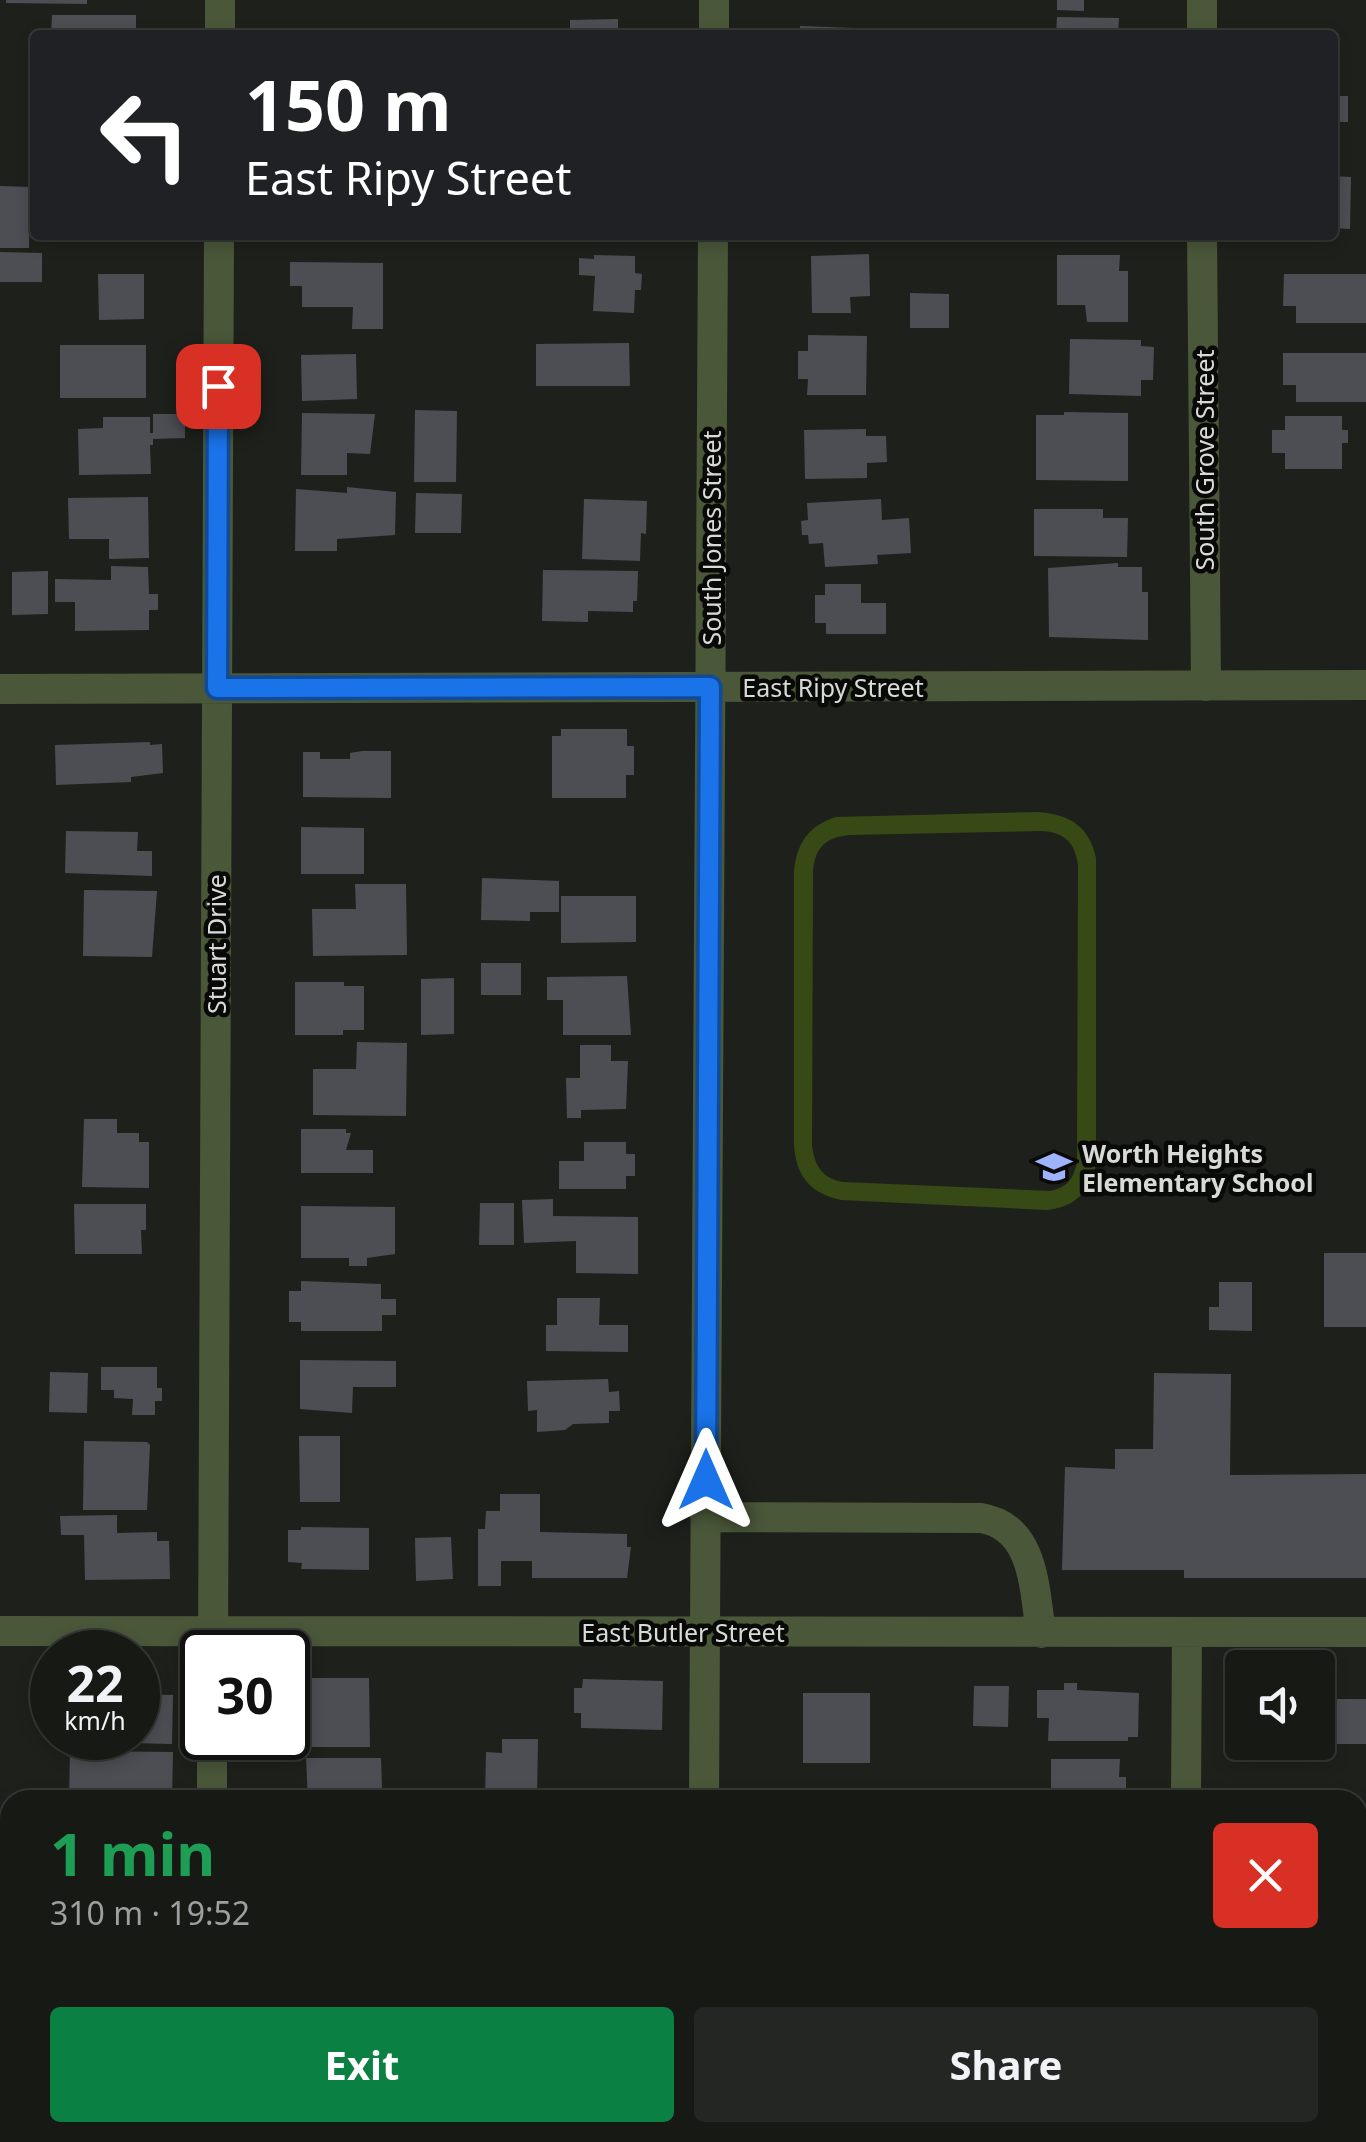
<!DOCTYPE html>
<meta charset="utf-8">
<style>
body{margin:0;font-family:"Noto Sans",sans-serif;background:#232622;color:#f1f3f6;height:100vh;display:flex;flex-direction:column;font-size:38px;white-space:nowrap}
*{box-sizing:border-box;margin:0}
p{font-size:32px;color:#9ea0a0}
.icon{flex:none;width:55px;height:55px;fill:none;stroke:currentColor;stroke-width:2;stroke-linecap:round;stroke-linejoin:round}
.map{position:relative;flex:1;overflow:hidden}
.sheet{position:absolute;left:0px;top:1790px;width:1368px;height:352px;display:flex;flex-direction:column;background:#161914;border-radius:30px 30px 0 0;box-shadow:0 5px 15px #0003,0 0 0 2px #353834}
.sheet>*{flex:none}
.top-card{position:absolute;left:30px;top:30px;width:1308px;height:210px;border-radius:10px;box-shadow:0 5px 15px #0003,0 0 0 2px #353834;background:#202124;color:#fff;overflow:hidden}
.controls{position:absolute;left:1225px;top:1650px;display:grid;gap:20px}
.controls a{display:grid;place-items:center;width:110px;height:110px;border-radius:10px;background:#161914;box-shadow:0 5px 15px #0003,0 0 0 2px #353834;font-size:50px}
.speed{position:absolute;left:30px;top:1630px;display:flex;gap:20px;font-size:50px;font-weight:700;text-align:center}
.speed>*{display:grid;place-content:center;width:130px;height:130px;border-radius:50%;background:#161914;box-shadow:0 5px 15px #0003,0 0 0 2px #353834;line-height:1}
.speed small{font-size:25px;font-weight:400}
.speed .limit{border:5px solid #111;border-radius:15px;background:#fff;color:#111}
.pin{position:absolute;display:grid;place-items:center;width:85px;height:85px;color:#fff;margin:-42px;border-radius:20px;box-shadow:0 5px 15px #0006}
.me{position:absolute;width:110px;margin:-55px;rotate:0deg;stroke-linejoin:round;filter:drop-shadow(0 0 8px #0008)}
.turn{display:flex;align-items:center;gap:35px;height:210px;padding:0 50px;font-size:45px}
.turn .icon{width:130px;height:130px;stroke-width:2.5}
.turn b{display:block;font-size:70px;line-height:85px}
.round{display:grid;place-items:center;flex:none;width:105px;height:105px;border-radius:10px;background:#232622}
.head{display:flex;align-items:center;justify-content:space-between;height:170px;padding:0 50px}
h1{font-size:60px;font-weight:700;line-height:75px;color:#1e9e55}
.action{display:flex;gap:20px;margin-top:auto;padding:20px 50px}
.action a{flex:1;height:115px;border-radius:10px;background:#0b8043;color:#fff;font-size:40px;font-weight:700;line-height:115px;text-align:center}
.action a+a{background:#232622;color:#f1f3f6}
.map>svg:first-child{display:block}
</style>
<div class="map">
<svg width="1366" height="2142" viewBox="0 0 1366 2142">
<rect width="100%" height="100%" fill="#1e211b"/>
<path fill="#374a16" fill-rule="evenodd" d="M1039,812C1070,815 1089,826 1096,858V1162C1092,1191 1075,1207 1047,1210L841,1200C810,1193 796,1176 794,1145V871C797,843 808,826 836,817ZM1041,831C1064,832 1075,842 1078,865L1077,1162C1074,1178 1067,1188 1050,1191L843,1182C822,1178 815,1166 812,1146L813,870C816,847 825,838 849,835Z"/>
<path fill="#4c4e54" d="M6,0H87V4L6,3Z
M1057,0H1084V11L1057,10Z
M52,15H136V35H51Z
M1057,17L1119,18L1118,35H1056Z
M618,19V35L570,33V20Z
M800,26L854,28L853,35H800Z
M1332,96H1348V122H1332Z
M1332,176L1351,177L1350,229L1332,228Z
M0,186L30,187L29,248H0Z
M323,235H367L366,242L323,241Z
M0,252L42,253V282H0Z
M869,254L870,296L850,297L851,313H812L811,256Z
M594,255L635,256V273L642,274L641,290H635L634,313L593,311L595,276L579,275V258L594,259Z
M1057,255H1120L1119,271H1128V322H1087L1085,305H1057Z
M290,262L383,263V329H352L353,307H302V286H290Z
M98,274H144V319L99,320Z
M1284,274H1366V323H1296V306H1283Z
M910,293L949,294V328H910Z
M808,335L867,336L866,395H807L808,379H798V351H808Z
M1070,339L1141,340V346L1154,347L1153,380H1141V396L1069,394Z
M629,343L630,386H536V344Z
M60,345H146V398H60Z
M1283,353H1366V402H1296V385H1283Z
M356,354L357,399L302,401L301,355Z
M415,410L457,411L456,482H414Z
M1064,412L1128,413V481L1036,480V415H1064Z
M302,413L375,414L370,454L347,453V475H301Z
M153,414H185V438L153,439V445H150L151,474L79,475L78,429L103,428V417H150V433H153Z
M1285,416H1342V430H1348V443H1342V469H1285V453H1272V430H1285Z
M866,429V436H886L887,462L867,463V478L805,479L804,430Z
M347,487L396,492L395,535L337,539V551H295L296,489L347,493Z
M416,493L462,494L461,533H415Z
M148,497L149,558L109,559V539H69L68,498Z
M584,499L647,501L646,534L641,533L640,561L582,559Z
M881,499L882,520L909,518L911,553L877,555L878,564L825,567L823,543L809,544L808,535H802L801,521L808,520L807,503Z
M1034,509H1103V518H1128L1127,557L1034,556Z
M1118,563V567H1142V592H1148V640L1049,637L1048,568Z
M111,566L148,567L149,594H158V610H149V630L75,631V602H55V579L111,580Z
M543,570L638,571L637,601H633V612L588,611V622L542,621Z
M48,571V614L12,615V572Z
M825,584H861V603H886V634H826V623H815V595H825Z
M561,729H627V746H634V775H626V798H552V736H561Z
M150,742V745L162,744L163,773L131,777V782L56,785L55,745Z
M362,751H391V798L303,797V752H320V759H350V753Z
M301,827L364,828V874H301Z
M66,831L138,832L137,851H152V876L65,873Z
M482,878L559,881V912H530V921L481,920Z
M355,884H406L407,955L313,956L312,909H356Z
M84,890L157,891L152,957L83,956Z
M561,896H636V942L561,943Z
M481,963H521V995H481Z
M627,976L631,1035H563V1000H547V977Z
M454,978V1034L421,1035V979Z
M295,982H344V986H364V1030H343V1035H295Z
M357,1042L407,1043L406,1116L313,1115V1069H356Z
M580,1045H611V1061H628L626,1109L581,1110V1118H567L566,1078H580Z
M84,1119H117V1133H139V1142H149V1188L82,1187Z
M301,1129H346V1133H351L346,1150H373V1173H301Z
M584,1142H626V1154H635V1176H626V1189H559V1161H584Z
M553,1199V1216L638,1217V1274L576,1273V1241L524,1243L522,1200Z
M480,1203H514V1245H479Z
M74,1204H146V1230H141L142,1254H75Z
M301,1206L395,1207V1254L367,1258V1266H349V1258H301Z
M1324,1253H1366V1327H1324Z
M301,1281L381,1284V1299H396V1315H382V1331H301V1322H289V1291H301Z
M1219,1282H1252V1331L1209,1330V1307H1219Z
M557,1298H600L599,1325H628V1352L546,1351V1325H557Z
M300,1360L396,1361V1387H353L352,1413L300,1409Z
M101,1367H157V1388H162V1401H155V1415H132L133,1399L114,1398V1390H101Z
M50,1372L88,1373L87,1413L49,1412Z
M1154,1373L1231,1374L1230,1475L1366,1474V1578H1184V1570H1062L1065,1467L1115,1469V1449H1153Z
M608,1379L609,1392L619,1391L620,1411H609V1423L573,1424L565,1430L537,1432V1410L528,1411L527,1381Z
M299,1436H340V1502H300Z
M84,1441L147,1442L150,1445L147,1510H83Z
M500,1494H540V1532L627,1534V1547H631L627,1578H532V1561H501V1586H478V1529H485L486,1511H500Z
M117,1515V1533L157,1532V1541H169L170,1579L85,1580L84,1535H61L60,1516Z
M301,1527L369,1528V1570L301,1569L302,1563L288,1562V1530H301Z
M451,1537L453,1579L416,1581L415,1538Z
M309,1678H369L370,1747H309Z
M583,1679L663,1681L662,1730L581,1728V1713H574V1688H582Z
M1064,1683H1077V1690L1139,1693L1138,1737H1128V1741H1048L1049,1718H1037V1690H1064Z
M974,1686H1009L1008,1727L973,1726Z
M803,1693H870V1763H803Z
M138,1694L173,1695L172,1744L90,1742V1738H138Z
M1318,1699H1366V1744H1318Z
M502,1739H538L537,1800H485L486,1752L502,1753Z
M70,1751L173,1752L172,1800H69Z
M306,1758H381L382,1790H368V1800H308Z
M1051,1759H1120L1119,1777H1126V1800H1051Z
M1358,1922H1366V1968H1358Z
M1358,2087H1366V2140L1296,2139L1297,2132H1358Z
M307,2132H381V2139L307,2142Z
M552,2132H627V2142L552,2141Z"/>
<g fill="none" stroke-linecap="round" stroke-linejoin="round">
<path stroke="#4a5739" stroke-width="30" d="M1202,0V35
M220,35V0
M714,35V0
M1202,235L1206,686
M0,689L1366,685
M705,1517L981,1518C1035,1527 1034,1588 1041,1633
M0,1631L1366,1632
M213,1652L219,235
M212,1800V1738
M704,1800L713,235
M1186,1800L1187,1633
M210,2142V2132
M702,2142V2132
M1184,2142V2132"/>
</g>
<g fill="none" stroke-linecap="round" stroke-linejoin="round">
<defs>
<path id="route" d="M218,386L217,688L710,687L706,1480"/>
</defs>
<use href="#route" stroke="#114b97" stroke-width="25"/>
<use href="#route" stroke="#1a73e8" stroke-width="18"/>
</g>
<defs>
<symbol id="school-bare" viewBox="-9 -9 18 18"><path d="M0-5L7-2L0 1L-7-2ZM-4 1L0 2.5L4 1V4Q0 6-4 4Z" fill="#9fb3fd" stroke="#090a08" stroke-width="2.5" paint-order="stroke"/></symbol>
</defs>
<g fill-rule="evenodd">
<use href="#school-bare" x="1029" y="1142" width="50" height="50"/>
</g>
<g text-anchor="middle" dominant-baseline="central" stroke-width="9" stroke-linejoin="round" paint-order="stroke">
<g font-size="25" fill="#d8dad6" stroke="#090a08">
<text transform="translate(1204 460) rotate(-90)">South Grove Street</text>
<text transform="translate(711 538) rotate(-90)">South Jones Street</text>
<text x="833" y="687">East Ripy Street</text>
<text transform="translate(216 944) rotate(-90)">Stuart Drive</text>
<text x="683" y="1632">East Butler Street</text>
</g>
<g font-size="25" font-weight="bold" fill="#d8dad6" stroke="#090a08" text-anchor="start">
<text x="1082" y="1153">Worth Heights<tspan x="1082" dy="29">Elementary School</tspan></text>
</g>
</g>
</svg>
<div class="controls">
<a><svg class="icon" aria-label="sound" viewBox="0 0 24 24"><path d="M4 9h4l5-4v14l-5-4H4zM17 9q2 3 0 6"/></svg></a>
</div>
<div class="speed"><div>22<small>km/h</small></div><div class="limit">30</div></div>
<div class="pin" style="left:218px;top:386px;background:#d93025"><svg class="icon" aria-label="arrive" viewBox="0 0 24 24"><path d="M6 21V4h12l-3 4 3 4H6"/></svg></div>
<svg class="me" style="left:706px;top:1480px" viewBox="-20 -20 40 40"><path d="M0-17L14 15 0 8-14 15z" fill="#1a73e8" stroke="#fff" stroke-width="4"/></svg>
<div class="top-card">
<div class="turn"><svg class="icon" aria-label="left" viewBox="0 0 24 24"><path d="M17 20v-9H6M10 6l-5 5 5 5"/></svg><div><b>150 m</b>East Ripy Street</div></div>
</div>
<section class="sheet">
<div class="head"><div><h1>1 min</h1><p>310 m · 19:52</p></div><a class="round" style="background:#d93025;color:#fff"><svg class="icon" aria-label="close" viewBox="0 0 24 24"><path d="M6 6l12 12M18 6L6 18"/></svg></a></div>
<div class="action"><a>Exit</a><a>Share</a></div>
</section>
</div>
